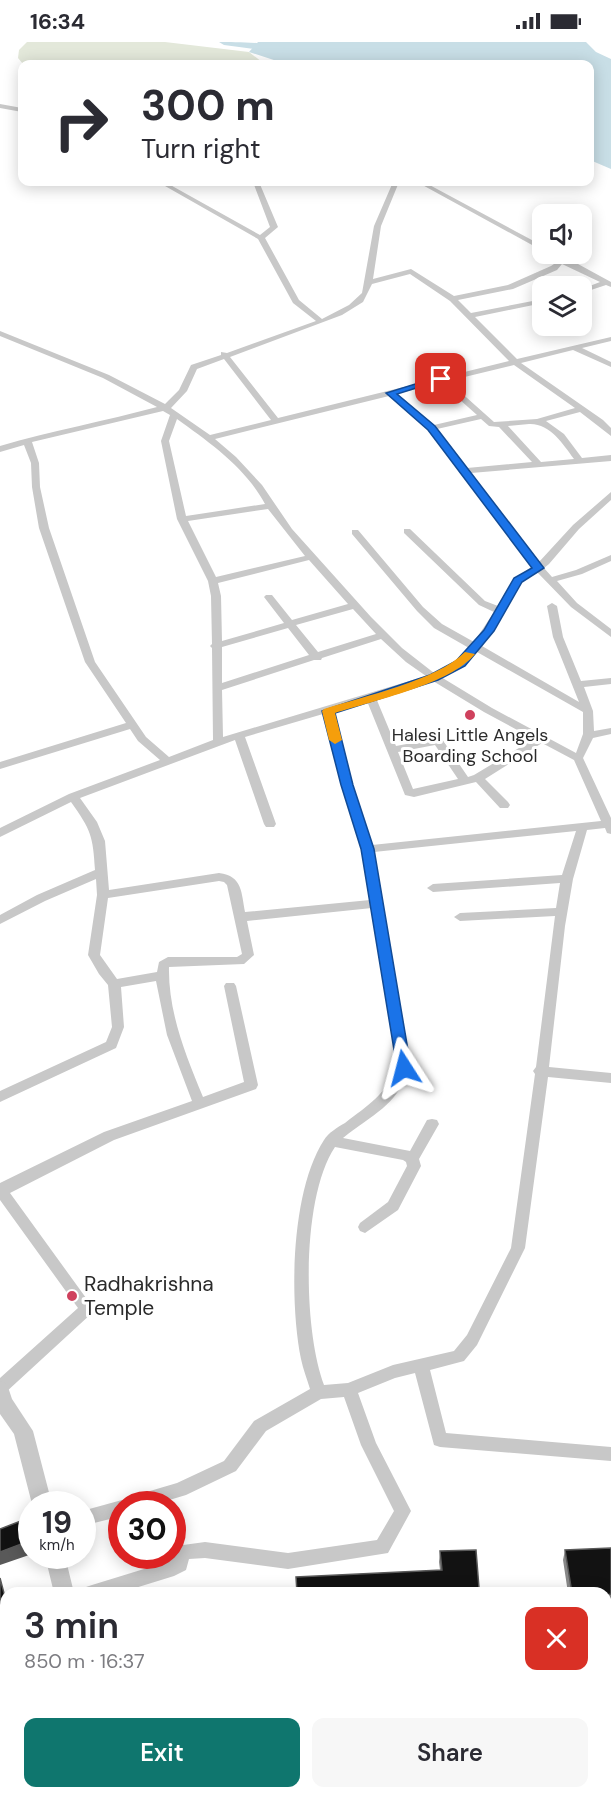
<!DOCTYPE html>
<meta charset="utf-8">
<style>
body{margin:0;font-family:"DM Sans",sans-serif;background:#f7f7f7;color:#2b2b33;height:100vh;display:flex;flex-direction:column;font-size:22px;white-space:nowrap}
*{box-sizing:border-box;margin:0}
p{font-size:20px;color:#7c7c81}
.icon{flex:none;width:33px;height:33px;fill:none;stroke:currentColor;stroke-width:2;stroke-linecap:round;stroke-linejoin:round}
.map{position:relative;flex:1;overflow:hidden}
.drawer{position:absolute;left:0px;top:1545px;width:612px;height:212px;display:flex;flex-direction:column;background:#fff;border-radius:18px 18px 0 0;box-shadow:0 3px 15px #0003}
.drawer>*{flex:none}
.hud{position:absolute;left:18px;top:18px;width:576px;height:126px;border-radius:12px;box-shadow:0 3px 15px #0003;background:#fff;color:#2b2b33;overflow:hidden}
.buttons{position:absolute;left:532px;top:162px;display:grid;gap:12px}
.buttons a{display:grid;place-items:center;width:60px;height:60px;border-radius:12px;background:#fff;box-shadow:0 3px 15px #0003;font-size:30px}
.speed{position:absolute;left:18px;top:1449px;display:flex;gap:12px;font-size:30px;font-weight:700;text-align:center}
.speed>*{display:grid;place-content:center;width:78px;height:78px;border-radius:50%;background:#fff;box-shadow:0 3px 15px #0003;line-height:1}
.speed small{font-size:15px;font-weight:400}
.speed .limit{border:9px solid #d22;background:#fff;color:#111}
.pin{position:absolute;display:grid;place-items:center;width:51px;height:51px;color:#fff;margin:-26px;border-radius:12px;box-shadow:0 3px 9px #0006}
.me{position:absolute;width:66px;margin:-33px;rotate:351deg;stroke-linejoin:round;filter:drop-shadow(0 0 4px #0008)}
.turn{display:flex;align-items:center;gap:21px;height:126px;padding:0 24px;font-size:27px}
.turn .icon{width:78px;height:78px;stroke-width:2.5}
.turn b{display:block;font-size:42px;line-height:51px}
.round{display:grid;place-items:center;flex:none;width:63px;height:63px;border-radius:12px;background:#f7f7f7}
.headline{display:flex;align-items:center;justify-content:space-between;height:102px;padding:0 24px}
h1{font-size:36px;font-weight:600;line-height:45px}
.action{display:flex;gap:12px;margin-top:auto;padding:12px 24px}
.action a{flex:1;height:69px;border-radius:12px;background:#0f766e;color:#fff;font-size:24px;font-weight:600;line-height:69px;text-align:center}
.action a+a{background:#f7f7f7;color:#2b2b33}
.status{display:flex;justify-content:space-between;align-items:center;height:42px;padding:0 30px;background:#fff;direction:ltr}
.status svg{height:16px;fill:currentColor}
.map>svg:first-child{display:block}
</style>
<div class="status"><b>16:34</b><svg viewBox="0 0 49 12"><path d="M0 12V9h3v3zM5 12V6h3v6zM10 12V3h3v9zM15 12V0h3v12zM26 1h20v11H26zM47 4h2v5h-2z"/></svg></div>
<div class="map">
<svg width="611" height="1756" viewBox="0 0 611 1756">
<rect width="100%" height="100%" fill="#fff"/>
<path fill="#e3e8da" d="M27,0H165L249,10L262,20L272,22H23L18,16L19,8Z"/>
<path fill="#c8dee6" d="M258,0H586L596,10L611,17V127L590,118V22H286L249,10Z"/>
<g fill="none" stroke-linecap="round" stroke-linejoin="round">
<path fill="#c8dee6" fill-rule="evenodd" d="M219,0C236,0 277,0 290,8L285,11L224,3Z"/>
<path fill="#c8c8c8" fill-rule="evenodd" d="M0,62L22,66V70L0,66Z
M158,140H165L260,193L270,185L253,140H259L278,185L265,196L299,258L322,277L349,263L362,251L374,184L393,140H399L381,184L373,237L411,227L454,254L508,243L551,224L554,222L553,216L545,212H554L560,217L578,222L611,240V245L606,243L582,251V247L600,240L562,222L557,228L513,247L458,258L471,271L543,257V261L475,275L517,317L611,295V299L582,306L611,320V325L573,308L521,321L603,378L611,386V394L580,370L546,379L564,392L582,416L611,413V419L471,431L539,520L573,483L611,450V458L579,487L549,522L544,526L552,535L576,528L611,513V519L582,532L557,539L577,561L611,587V595L571,565L537,530L522,540L493,589L482,604L579,660L553,595L547,564L552,561L557,564L563,595L581,639L611,636V642L584,645L593,669L594,689L611,686V692L593,696L583,716L611,776V792L607,791L605,786L587,788L573,837L565,884L549,1025L611,1031V1041L548,1035L525,1206L477,1303L464,1319L430,1328L446,1391L611,1405V1419L440,1405L434,1403L415,1331L395,1336L358,1351L376,1401L411,1469L388,1511L288,1527L205,1516L189,1517L186,1528L174,1534L119,1551H84L86,1545L92,1543L170,1519L172,1517L176,1504L205,1500L288,1511L377,1498L394,1469L361,1403L344,1355L321,1357L266,1389L236,1429L186,1453L156,1462H122V1474L82,1484V1469L122,1458L126,1460L127,1457L133,1454L177,1441L224,1419L254,1379L310,1347C307,1337 303,1327 301,1317C289,1257 291,1149 324,1098C328,1091 338,1085 345,1081C367,1064 386,1052 397,1026L372,866L247,879L254,913L244,922L169,925C168,970 186,1014 203,1055L244,1040L224,944L226,941H234L236,944L258,1043L256,1047L114,1098L10,1151L94,1267L92,1271L5,1351L0,1353V1336L78,1266L0,1158V1141L104,1090L192,1059L167,993L156,939L121,945L124,985L116,1006L0,1060V1049L106,1000L112,985L108,943L99,932L88,913L97,853L96,837L45,859L0,882V873L37,853L95,828C93,794 91,788 71,760L0,795V786L69,752L160,718L138,699L130,687L0,727V720L126,681L85,620L39,486L32,445L31,421L24,403L0,410V404C51,389 105,379 157,365L103,336L0,294V289L109,333L165,362L179,348L191,323L221,313V310L227,311L316,279L293,261L258,197ZM410,232L450,259L509,319L278,376L230,315L342,273L363,260L372,242ZM224,317L271,378L210,393L171,366L187,349L197,327ZM514,323L575,366L537,377L494,380L448,339ZM441,341L477,373L434,383L396,352ZM389,354L429,388L459,427V431L462,432L533,524L515,536L498,564L485,559L410,487H404V491L479,563L494,570L474,600L442,582L423,565L358,488H352V492L417,569L434,586L469,606L456,619L434,631L402,606L371,575L292,487L262,443L236,415L215,397ZM163,369L170,373L161,399L177,477L208,539L211,554L212,602L210,604L212,606L213,698L169,715L146,695L95,620L49,486L40,445L39,421L32,400ZM177,377C209,400 246,426 265,462L186,474L169,399ZM481,377L489,384L499,385L532,420L467,426L437,387ZM529,382C550,381 563,402 574,417L541,420L508,384ZM268,467L305,514L216,535L188,479ZM309,518L348,562L292,578L272,553H266L264,555L284,581L222,599L221,554L218,541ZM353,567L376,592L318,610L296,583ZM288,586L309,613L222,641V605ZM381,597L406,620L426,634L223,695L222,648L314,618H321L322,616ZM477,610L583,670V692L576,711L492,666L441,635L464,623ZM433,639L484,670L534,697L474,733L468,735L442,697L438,696L396,704L376,656ZM367,659L405,753L414,755L476,740L500,766H508L510,763L508,760L485,737L542,701L574,718L601,779L372,803L353,743L333,669ZM323,672L341,743L362,807L370,858L245,870C241,851 243,834 219,831L109,848L105,799L97,780L80,756L235,698L264,782L266,785H274L276,782L245,695ZM435,703L458,737L413,747L398,710ZM576,789L562,833L433,842L427,846L433,850L560,841L556,866L460,871L454,875L460,879L555,874L536,1025L533,1029L535,1032L511,1206L467,1293L454,1309L393,1323L348,1341L324,1343C303,1287 301,1156 335,1105L403,1118L406,1120L407,1124L388,1160L360,1181L358,1185L360,1189L365,1191L398,1168L421,1124L419,1117L439,1082L437,1078L432,1077L427,1078L410,1109L343,1096C374,1071 394,1066 411,1026L374,810ZM219,839L224,840L227,843L242,912L237,915H168L159,920L157,930L117,937L100,913L108,856Z
M417,140H424L543,204V209Z
M611,1645V1663L606,1665V1647Z"/>
<path fill="#c8c8c8" fill-rule="evenodd" d="M0,1339L7,1342L12,1357L33,1389L52,1462H32L14,1392L0,1372Z
M45,1514H65L74,1551H54Z
M98,1750H120L121,1756H99Z"/>
</g>
<path fill="#888" d="M611,1506V1562H606V1551H568L563,1518L565,1508Z
M440,1509L479,1546L478,1551H297L440,1528L439,1520Z"/>
<path fill="#595959" d="M32,1498V1512L0,1523V1510Z
M5,1555L6,1568L0,1570V1557Z"/>
<path fill="#121212" stroke="#595959" stroke-width="1.5" d="M26,1477L32,1498L0,1510V1487Z
M611,1506V1552L606,1553V1551H572L565,1508Z
M476,1508L479,1546H440L441,1551H297L296,1535L442,1528L440,1509Z
M0,1536L5,1555L0,1557Z"/>
<path fill="#1a73e8" stroke="#114b97" stroke-width="1.5" d="M438,335L445,337L397,352L435,384L544,526L522,540L494,589L465,624L438,638L335,671L353,743L374,807L411,1026L404,1032L397,1026L361,807L341,743L322,669L430,633L456,619L484,588L514,536L532,526L428,388L386,351Z"/>
<path fill="#f59e0b" d="M465,610L475,612C451,642 372,659 335,671L342,698L335,702L329,698L322,669L324,667C364,654 436,639 465,610Z"/>
<g fill="#cf415d" stroke="#fff" stroke-width="2">
<circle cx="470" cy="673" r="6"/>
<circle cx="72" cy="1254" r="6"/>
</g>
<g text-anchor="middle" dominant-baseline="central" stroke-width="6" stroke-linejoin="round" paint-order="stroke">
<g font-size="18" fill="#2b2b2b" stroke="#fff">
<text x="470" y="693">Halesi Little Angels<tspan x="470" dy="21">Boarding School</tspan></text>
</g>
<g font-size="21" fill="#2b2b2b" stroke="#fff" text-anchor="start">
<text x="84" y="1242">Radhakrishna<tspan x="84" dy="24">Temple</tspan></text>
</g>
</g>
</svg>
<div class="buttons">
<a><svg class="icon" aria-label="sound" viewBox="0 0 24 24"><path d="M4 9h4l5-4v14l-5-4H4zM17 9q2 3 0 6"/></svg></a>
<a><svg class="icon" aria-label="layers" viewBox="0 0 24 24"><path d="M12 4l9 5-9 5-9-5zM3 14l9 5 9-5"/></svg></a>
</div>
<div class="speed"><div>19<small>km/h</small></div><div class="limit">30</div></div>
<div class="pin" style="left:441px;top:337px;background:#d93025"><svg class="icon" aria-label="arrive" viewBox="0 0 24 24"><path d="M6 21V4h12l-3 4 3 4H6"/></svg></div>
<svg class="me" style="left:404px;top:1026px" viewBox="-20 -20 40 40"><path d="M0-17L14 15 0 8-14 15z" fill="#1a73e8" stroke="#fff" stroke-width="4"/></svg>
<div class="hud">
<div class="turn"><svg class="icon" aria-label="right" viewBox="0 0 24 24"><path d="M7 20v-9h11M14 6l5 5-5 5"/></svg><div><b>300 m</b>Turn right</div></div>
</div>
<section class="drawer">
<div class="headline"><div><h1>3 min</h1><p>850 m · 16:37</p></div><a class="round" style="background:#d93025;color:#fff"><svg class="icon" aria-label="close" viewBox="0 0 24 24"><path d="M6 6l12 12M18 6L6 18"/></svg></a></div>
<div class="action"><a>Exit</a><a>Share</a></div>
</section>
</div>
